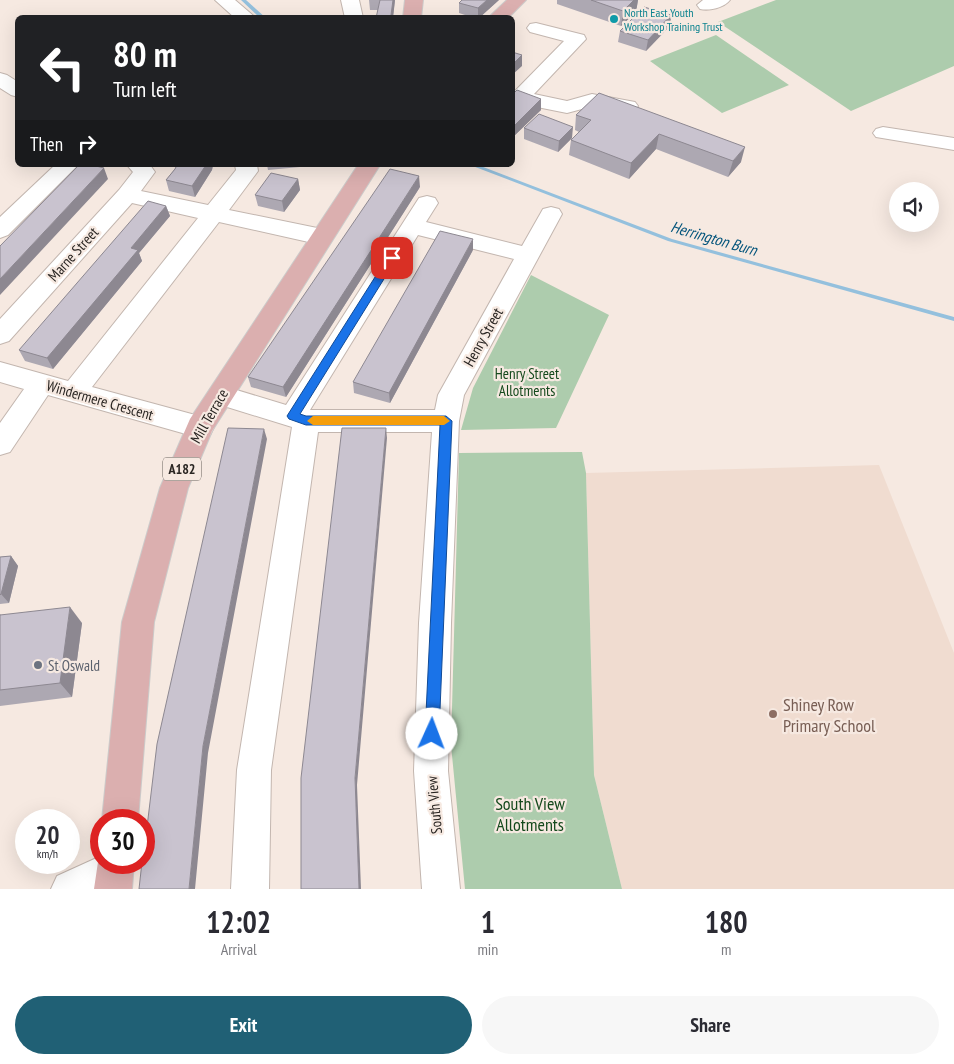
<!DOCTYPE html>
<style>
body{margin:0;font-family:"PT Sans Narrow",sans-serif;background:#f7f7f7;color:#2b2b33;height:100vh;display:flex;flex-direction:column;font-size:19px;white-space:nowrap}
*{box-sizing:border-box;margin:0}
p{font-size:16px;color:#7c7c81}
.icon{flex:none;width:28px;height:28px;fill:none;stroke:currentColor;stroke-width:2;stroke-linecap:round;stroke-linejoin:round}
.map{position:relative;height:889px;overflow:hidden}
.sheet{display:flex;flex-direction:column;background:#fff;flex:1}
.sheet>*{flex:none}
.hud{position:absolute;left:15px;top:15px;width:500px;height:152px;border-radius:8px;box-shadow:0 5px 20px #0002;background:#202124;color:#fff;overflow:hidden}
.buttons{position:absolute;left:889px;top:182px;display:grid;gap:10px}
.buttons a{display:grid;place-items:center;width:50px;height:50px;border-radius:50%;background:#fff;box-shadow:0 5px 20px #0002;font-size:25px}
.speed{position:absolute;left:15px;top:809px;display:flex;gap:10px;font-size:25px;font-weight:700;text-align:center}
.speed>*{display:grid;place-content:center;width:65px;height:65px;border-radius:50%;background:#fff;box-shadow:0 5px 20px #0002;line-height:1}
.speed small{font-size:12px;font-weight:400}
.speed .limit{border:8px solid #d22;background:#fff;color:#111}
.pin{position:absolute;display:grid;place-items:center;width:42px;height:42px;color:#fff;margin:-21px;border-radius:10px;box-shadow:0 2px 8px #0006}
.me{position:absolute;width:55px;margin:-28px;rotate:2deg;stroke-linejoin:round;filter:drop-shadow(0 0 4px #0008)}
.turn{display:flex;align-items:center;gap:18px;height:105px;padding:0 15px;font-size:22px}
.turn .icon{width:65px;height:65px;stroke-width:2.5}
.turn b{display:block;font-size:35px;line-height:42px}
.then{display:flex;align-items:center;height:48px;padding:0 15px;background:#0003;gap:10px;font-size:19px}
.eta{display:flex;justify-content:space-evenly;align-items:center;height:85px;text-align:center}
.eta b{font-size:30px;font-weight:700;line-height:35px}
.cta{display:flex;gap:10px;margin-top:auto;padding:10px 15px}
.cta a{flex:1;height:58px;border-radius:30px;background:#206075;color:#fff;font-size:20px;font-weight:700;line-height:58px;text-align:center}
.cta a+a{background:#f7f7f7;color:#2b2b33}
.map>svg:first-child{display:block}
</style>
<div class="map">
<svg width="954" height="889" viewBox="0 0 954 889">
<rect width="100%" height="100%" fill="#f6e9e1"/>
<path fill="#f0dcd0" d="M879,465L954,653V889H622L594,775L586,473Z"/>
<path fill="#adccad" d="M776,0H954V66L851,111L718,22Z
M716,35L789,85L722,113L650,61Z
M531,275L609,315L556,428L461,430L473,388Z
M582,452L586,473L594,775L622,889H465L451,745L459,453Z"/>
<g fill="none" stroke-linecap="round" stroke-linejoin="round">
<path fill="#94c0dd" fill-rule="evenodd" d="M241,0H246L266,18H260Z
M470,165H478L672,239L954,317V321L668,241Z"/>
<defs>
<path id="minor" d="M215,0H235L256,18H235Z
M341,0H359L363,18H345Z
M703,0H730C724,8 709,11 700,9L697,5Z
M536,23L584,35L586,39L534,94L567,101L592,94L635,102L638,106L635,110L628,112L593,106L567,113L512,102V90L515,91L564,41L530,32L527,28L530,24Z
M0,73L7,75L18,82V97L11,95L0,88Z
M883,127L954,138V150L876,137L873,133L876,129Z
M55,165H78L8,235L0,238V217Z
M127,165H150L155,172L141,191L208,205L236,170L235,165H257L258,171L229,210L322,229L330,232L333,237L330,242L322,245L219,222L92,387L210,419L214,427L210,435L200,438L48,395L10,452L0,455V423L24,389L0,382V362L68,381L198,218L132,203L9,341L0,344V319L119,190L133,172Z
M427,196L435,198L438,203L426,222L522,246L543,209L551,207L559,209L562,214L464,395L459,421L451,623L448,771L460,889H422L414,771L419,623L432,432H318L271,770L269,889H231L237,770L292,427L211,402L207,395L211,388L220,385L286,405L419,198ZM418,235L514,259L438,395L435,410H310Z
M101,856V862H131L133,869L128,882L113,889H51L57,876Z"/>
<path id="major" d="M405,0H423L421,18H403Z
M507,0H526L508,18H488Z
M358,165H380L212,431L188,488L154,622L138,820H102L122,622L160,488L190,419Z
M101,853V862H134L132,889H94L98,862Z"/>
</defs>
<use href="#minor" stroke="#c3b6af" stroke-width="2"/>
<use href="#major" stroke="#cccbca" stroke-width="2"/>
<use href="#minor" fill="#fff" fill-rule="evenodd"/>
<use href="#major" fill="#dbafaf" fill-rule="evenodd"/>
</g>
<path fill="#ada8b2" d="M369,0H395L393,16L378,10H370Z
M499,0L479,18H474L459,13V3Z
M557,0H638L636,12L621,26L557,4Z
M671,15L670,26L646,51L618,42L620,31Z
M599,93L741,162L728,177L656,149L629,179L569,155L571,140L579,132L575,130L576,115Z
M512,95L541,99V110L514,136L512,135Z
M524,128L572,138L558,152L524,139Z
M177,165H213L212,170L195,197L169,191L166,180L175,169Z
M267,165H300V167L268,170Z
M298,179L300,190L284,212L258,206L255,195Z
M420,187L286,397L251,387L248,377Z
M166,206L170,216L139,253L142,261L53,369L25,361L19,350Z
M473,250L390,403L354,393L353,382Z
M11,556L18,566L9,603L0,604V557Z
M0,614L1,615L82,623L72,697L0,706Z"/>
<path fill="#8d8891" d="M393,0H395L393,18L391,15Z
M487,0H499L479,18H478V8Z
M634,0H638L636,12L621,26L623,11Z
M671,15L670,26L646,51L648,40Z
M522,55V66L512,75V65Z
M541,99V110L514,136L515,125Z
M573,127L572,138L558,152L559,141Z
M659,134L656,149L629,179L631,163Z
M745,147L741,162L728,177L733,161Z
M206,165H213L212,170L195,197L192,186Z
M104,168L108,179L0,295V279Z
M419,176L420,187L286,397L283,387Z
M298,179L300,190L284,212L282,201Z
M166,206L170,216L139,253L142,261L53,369L47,358L131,248Z
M473,239V250L390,403L389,393Z
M386,428L387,438L357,785L361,889H359L355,778Z
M264,429L267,439L208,753L195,889H189L203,746Z
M11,556L18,566L9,603L1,594Z
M70,607L82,623L72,697L60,683Z"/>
<path fill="#c9c3cf" stroke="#8d8891" d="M380,0H393L391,15L394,16V18H376Z
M462,0H487L478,8L459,3Z
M591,0H634L623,11Z
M644,7L671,15L648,40L620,31Z
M512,52L522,55L512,65Z
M517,90L541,99L515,125L512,124V95Z
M599,93L745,147L733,161L659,134L631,163L571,140L591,120L576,115Z
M539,114L573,127L559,141L524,128Z
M79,165H92L104,168L0,279V246Z
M177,165H206L192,186L166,180L175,169Z
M390,169L419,176L283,387L248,377Z
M271,173L298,179L282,201L255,195Z
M148,201L166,206L131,248L138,250L47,358L19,350Z
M440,231L473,239L389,393L353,382Z
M228,428L264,429L203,746L189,889H139L142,862H144V852L157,744Z
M342,428H386L355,778L359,889H301V778Z
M11,556L1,594L0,595V557Z
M70,607L60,683L0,690V615Z"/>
<path fill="#1a73e8" stroke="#114b97" d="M392,254L397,258L300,414L306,416H446L452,421L439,734L437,739L432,741L427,739L425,734L440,425H306L289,419L287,416L389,255Z"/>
<path fill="#f59e0b" d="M313,416H444L450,421L444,425H313L307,421Z"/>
<circle fill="#0f9aa8" stroke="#f6e9e1" stroke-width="2" cx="614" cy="19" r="5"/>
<circle fill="#6b7280" stroke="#f6e9e1" stroke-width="2" cx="38" cy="665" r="5"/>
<circle fill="#8d6e63" stroke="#f6e9e1" stroke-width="2" cx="773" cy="714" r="5"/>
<g text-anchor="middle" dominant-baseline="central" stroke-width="4.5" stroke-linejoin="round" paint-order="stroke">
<g font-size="12" fill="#0d838f" stroke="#f6e9e1" text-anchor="start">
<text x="624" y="12">North East Youth<tspan x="624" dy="14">Workshop Training Trust</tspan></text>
</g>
<rect fill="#f6e9e1" stroke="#66605b" stroke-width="1" x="163" y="457.5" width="38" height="23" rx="4"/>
<g font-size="14" font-weight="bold" fill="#292522">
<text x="182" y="469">A182</text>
</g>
<g font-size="15" fill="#292522" stroke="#f6e9e1">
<text transform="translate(73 254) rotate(-48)">Marne Street</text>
<text transform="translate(483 337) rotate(-61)">Henry Street</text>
<text transform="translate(100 400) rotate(16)">Windermere Crescent</text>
<text transform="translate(209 416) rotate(-60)">Mill Terrace</text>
<text transform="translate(434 805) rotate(-95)">South View</text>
</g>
<g font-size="15" fill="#14491c" stroke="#f6e9e1">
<text x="527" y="373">Henry Street<tspan x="527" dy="17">Allotments</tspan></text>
</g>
<g font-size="15" fill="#5b616d" stroke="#f6e9e1" text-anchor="start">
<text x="48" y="665">St Oswald</text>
</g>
<g font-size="16" font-style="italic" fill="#03547b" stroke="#f6e9e1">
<text transform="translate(714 238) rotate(16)">Herrington Burn</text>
</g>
<g font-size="18" fill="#785e54" stroke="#f6e9e1" text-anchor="start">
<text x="783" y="704">Shiney Row<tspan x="783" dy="21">Primary School</tspan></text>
</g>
<g font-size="18" fill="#14491c" stroke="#f6e9e1">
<text x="530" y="803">South View<tspan x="530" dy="21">Allotments</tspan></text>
</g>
</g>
</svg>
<div class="buttons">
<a><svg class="icon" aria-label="sound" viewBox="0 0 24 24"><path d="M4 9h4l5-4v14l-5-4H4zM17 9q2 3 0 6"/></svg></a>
</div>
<div class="speed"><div>20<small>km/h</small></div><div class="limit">30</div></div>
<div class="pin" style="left:392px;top:258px;background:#d93025"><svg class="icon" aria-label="arrive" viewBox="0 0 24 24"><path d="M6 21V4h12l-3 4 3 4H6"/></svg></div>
<svg class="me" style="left:432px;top:734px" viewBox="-20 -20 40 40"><circle r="19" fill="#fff"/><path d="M0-13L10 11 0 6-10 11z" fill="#1a73e8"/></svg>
<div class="hud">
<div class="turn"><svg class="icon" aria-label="left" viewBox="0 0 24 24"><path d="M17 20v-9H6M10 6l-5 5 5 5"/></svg><div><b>80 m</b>Turn left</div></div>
<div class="then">Then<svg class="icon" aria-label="right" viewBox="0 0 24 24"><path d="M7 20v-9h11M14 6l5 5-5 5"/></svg></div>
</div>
</div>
<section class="sheet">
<div class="eta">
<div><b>12:02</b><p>Arrival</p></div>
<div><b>1</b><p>min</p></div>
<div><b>180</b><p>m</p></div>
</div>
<div class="cta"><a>Exit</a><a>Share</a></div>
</section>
